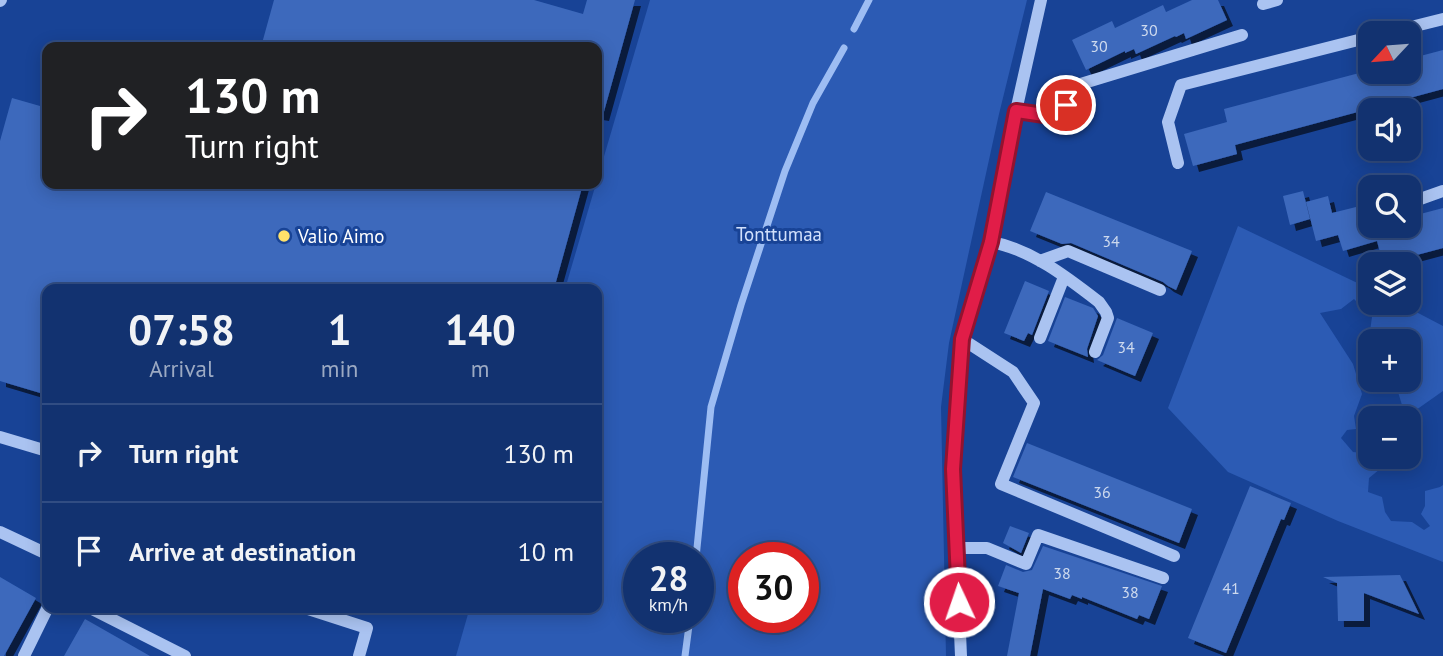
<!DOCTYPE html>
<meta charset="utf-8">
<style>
body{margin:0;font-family:"PT Sans",sans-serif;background:#1b3a75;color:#f1f3f6;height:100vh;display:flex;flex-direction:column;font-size:26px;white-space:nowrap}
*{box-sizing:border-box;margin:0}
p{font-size:23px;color:#9caac3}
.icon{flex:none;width:38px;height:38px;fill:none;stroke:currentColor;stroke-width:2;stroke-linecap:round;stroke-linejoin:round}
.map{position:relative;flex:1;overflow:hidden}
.drawer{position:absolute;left:42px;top:284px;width:560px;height:329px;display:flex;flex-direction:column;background:#123270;border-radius:14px;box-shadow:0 4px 18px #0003,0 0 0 2px #314d83}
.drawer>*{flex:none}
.top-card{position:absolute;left:42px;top:42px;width:560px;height:147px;border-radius:14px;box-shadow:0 4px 18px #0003,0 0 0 2px #314d83;background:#202124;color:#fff;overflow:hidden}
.needle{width:46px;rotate:244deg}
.buttons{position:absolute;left:1358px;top:21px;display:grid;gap:14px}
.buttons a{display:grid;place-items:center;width:63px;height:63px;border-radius:14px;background:#123270;box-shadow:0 4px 18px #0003,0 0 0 2px #314d83;font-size:35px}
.speed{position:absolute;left:623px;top:542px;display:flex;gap:14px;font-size:35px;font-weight:700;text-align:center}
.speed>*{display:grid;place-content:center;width:91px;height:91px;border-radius:50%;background:#123270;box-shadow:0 4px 18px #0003,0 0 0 2px #314d83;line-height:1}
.speed small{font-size:18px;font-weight:400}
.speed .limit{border:10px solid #d22;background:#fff;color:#111}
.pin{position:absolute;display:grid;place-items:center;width:60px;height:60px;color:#fff;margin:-30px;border:4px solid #fff;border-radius:50%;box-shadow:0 2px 7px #0007}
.me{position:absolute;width:77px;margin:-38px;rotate:357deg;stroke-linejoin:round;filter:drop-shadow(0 0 5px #0008)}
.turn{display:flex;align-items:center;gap:24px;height:147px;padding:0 28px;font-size:32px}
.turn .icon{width:91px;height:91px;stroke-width:2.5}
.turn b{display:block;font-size:49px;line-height:60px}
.eta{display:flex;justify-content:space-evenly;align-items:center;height:119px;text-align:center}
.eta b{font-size:42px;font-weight:700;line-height:49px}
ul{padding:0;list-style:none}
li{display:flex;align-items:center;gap:21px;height:98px;padding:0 28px;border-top:2px solid #314d83}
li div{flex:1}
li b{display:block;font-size:26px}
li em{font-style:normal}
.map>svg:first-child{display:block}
</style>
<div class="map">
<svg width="1443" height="656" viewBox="0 0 1443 656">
<defs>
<filter id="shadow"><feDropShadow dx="6" dy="6" stdDeviation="0" flood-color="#0009"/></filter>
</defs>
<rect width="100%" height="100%" fill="#184396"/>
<path fill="#2c5bb4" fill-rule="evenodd" d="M650,0H1027L999,114L949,343L941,407L946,656H456L470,607H597V289H565ZM639,558H698V618H639ZM803,558V618H744V558Z
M1238,226L1370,289V303H1399L1443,326V391L1416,410L1402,405L1398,392L1405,380H1409V341H1370L1369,353L1364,349L1370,331L1372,317L1354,299L1341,309L1320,313L1353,364L1362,394L1354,416L1356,429L1347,430L1341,438L1353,452L1370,454V457H1372L1380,469L1369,478L1368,492L1382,497L1385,512L1391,521L1412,522L1424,530L1430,526L1421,514L1425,506V491L1440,487L1443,485V562L1338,521L1228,472L1168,408Z"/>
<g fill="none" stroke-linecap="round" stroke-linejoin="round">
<path stroke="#9dbdf3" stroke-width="7" d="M854,29L869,0
M696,558L711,407L741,305L785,171L813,103L844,48
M685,656L690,618"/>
</g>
<path fill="#3d69bc" filter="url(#shadow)" d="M274,0H534L583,14L587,0H635L603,115L597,114V47H261Z
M1192,0H1218L1227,20L1186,39L1184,33L1176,37L1175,36L1136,54L1134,49L1125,53V51L1086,70L1072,40L1112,21L1115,28L1163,5L1166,12Z
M1443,50V89L1235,145L1237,154L1193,166L1184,134L1227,122L1224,109L1363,72H1409V59Z
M12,98L47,108V184H583L554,289H47V395L0,381V141Z
M1303,191L1310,219L1290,225L1283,196Z
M1046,192L1192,251L1176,290L1168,286L1163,282L1071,243L1062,244L1030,231Z
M1328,196L1332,213L1356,207L1361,222L1370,220V226H1409V217L1443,208V248L1383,264L1377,241L1343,251L1338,235L1316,241L1306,202Z
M1025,281L1049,291L1032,335L1028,333L1024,341L1004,333Z
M1065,297L1093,308L1098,316L1087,349L1088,357L1048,341Z
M1117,318L1153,333L1135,376L1097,360L1103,355Z
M1027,443L1192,509L1179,543L1013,477Z
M1250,486L1291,503L1284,520L1281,519L1226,653L1188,638Z
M1010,526L1029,533L1021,553L1003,543Z
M1043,546L1162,586L1149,619L1139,615L1137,619L1082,597V599L1072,595L1070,599L1043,589L1030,656H1007L1019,593L998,586L1006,565L1023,572L1032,570Z
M1400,575L1419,614L1364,593V621H1338L1337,583L1323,577Z
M0,577L36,598L4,656H0Z
M85,619L150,656H64Z"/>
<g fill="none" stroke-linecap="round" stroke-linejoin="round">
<path stroke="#aac3f1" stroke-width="12" d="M0,1L1,0
M1263,4L1277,0
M1387,33L1443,19
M1016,111L1051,116L1066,105L1074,86L1242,35
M1178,163L1168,122L1181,85L1370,37
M1409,203L1443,191
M991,242C1031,249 1068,278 1099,302L1106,312L1108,318L1095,352
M1040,261L1068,251L1160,290
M1040,338L1064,277
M962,339L1013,372L1034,403L1001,484L1174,556
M0,437L47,451
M0,532L47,554
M957,548H987L1026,564L1038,535L1163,578
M88,607L185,656
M302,607L367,628L359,656
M24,656L48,607
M961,656L953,469L962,339L991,242L1016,111L1041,0"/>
</g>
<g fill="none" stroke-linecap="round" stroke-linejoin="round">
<defs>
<path id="route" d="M959,602L953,469L962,339L991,242L1016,111L1051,116L1066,105"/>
</defs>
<use href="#route" stroke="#92132f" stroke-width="18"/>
<use href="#route" stroke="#e11d48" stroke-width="12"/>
</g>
<circle fill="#ffe26a" stroke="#184396" stroke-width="2.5" cx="284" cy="236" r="7"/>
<g text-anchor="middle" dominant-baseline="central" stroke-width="6" stroke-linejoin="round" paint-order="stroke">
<g font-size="16" fill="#cedaee">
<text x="1149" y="30">30</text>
<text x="1099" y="46">30</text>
<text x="1111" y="241">34</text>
<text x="1126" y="347">34</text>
<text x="1102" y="492">36</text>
<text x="1062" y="573">38</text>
<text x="1231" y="588">41</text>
<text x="1130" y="592">38</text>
</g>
<g font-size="19" fill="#d1e0fc" stroke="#184396">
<text x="779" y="234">Tonttumaa</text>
</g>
<g font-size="19" fill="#fff" stroke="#184396" text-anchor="start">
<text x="298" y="236">Valio Aimo</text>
</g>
</g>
</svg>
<div class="buttons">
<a><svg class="needle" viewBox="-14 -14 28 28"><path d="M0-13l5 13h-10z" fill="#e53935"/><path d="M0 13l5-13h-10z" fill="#9caac3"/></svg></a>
<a><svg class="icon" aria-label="sound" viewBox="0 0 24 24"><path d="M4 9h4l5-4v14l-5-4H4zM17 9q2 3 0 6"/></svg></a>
<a><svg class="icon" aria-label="search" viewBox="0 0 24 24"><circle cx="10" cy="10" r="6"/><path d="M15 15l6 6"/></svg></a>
<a><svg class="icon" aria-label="layers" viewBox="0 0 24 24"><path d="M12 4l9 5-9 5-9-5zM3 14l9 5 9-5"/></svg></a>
<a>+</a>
<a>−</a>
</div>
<div class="speed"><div>28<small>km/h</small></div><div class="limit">30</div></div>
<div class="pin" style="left:1066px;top:105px;background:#d93025"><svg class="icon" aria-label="arrive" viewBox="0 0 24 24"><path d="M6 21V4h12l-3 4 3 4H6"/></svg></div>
<svg class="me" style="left:959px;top:602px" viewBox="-20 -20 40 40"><circle r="17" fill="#e11d48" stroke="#fff" stroke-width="3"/><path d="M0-11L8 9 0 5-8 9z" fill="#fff"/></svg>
<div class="top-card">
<div class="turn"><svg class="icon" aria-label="right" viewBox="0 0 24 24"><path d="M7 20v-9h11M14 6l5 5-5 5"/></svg><div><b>130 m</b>Turn right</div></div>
</div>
<section class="drawer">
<div class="eta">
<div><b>07:58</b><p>Arrival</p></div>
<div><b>1</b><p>min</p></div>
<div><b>140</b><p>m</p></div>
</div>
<ul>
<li><svg class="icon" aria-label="right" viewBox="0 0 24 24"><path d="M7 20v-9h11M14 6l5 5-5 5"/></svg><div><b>Turn right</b></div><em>130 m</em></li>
<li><svg class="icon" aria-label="arrive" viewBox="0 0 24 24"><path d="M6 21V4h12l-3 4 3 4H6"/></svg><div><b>Arrive at destination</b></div><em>10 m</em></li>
</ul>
</section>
</div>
